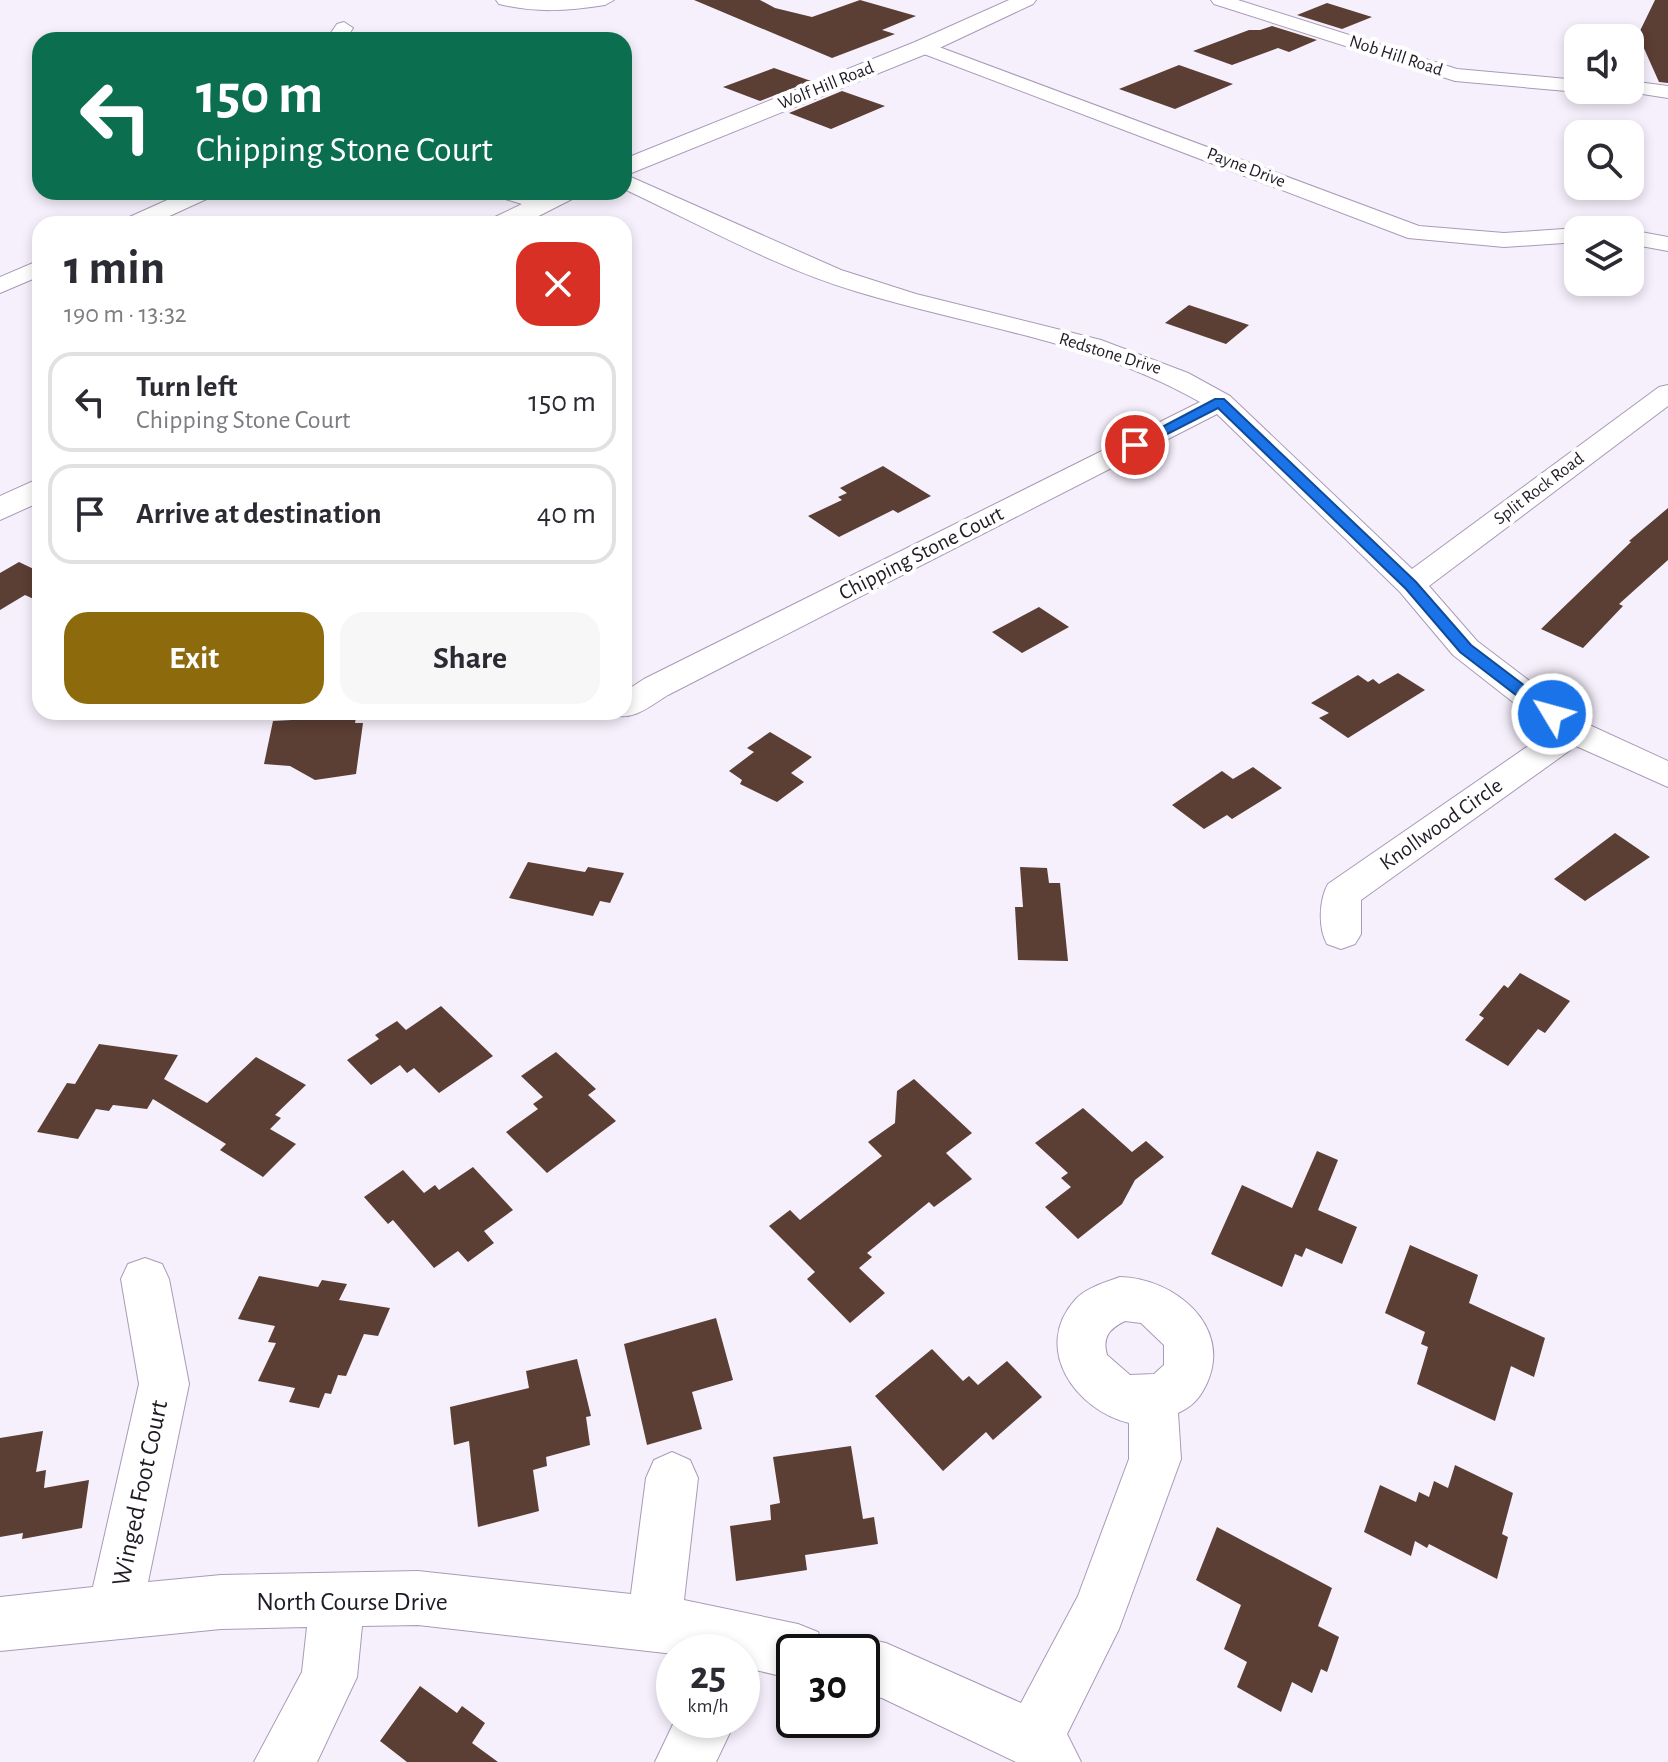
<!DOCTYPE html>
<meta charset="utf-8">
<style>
body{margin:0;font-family:"Alegreya Sans",sans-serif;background:#f7f7f7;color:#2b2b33;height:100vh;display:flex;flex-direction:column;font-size:30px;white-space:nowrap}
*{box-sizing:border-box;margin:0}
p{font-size:26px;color:#7c7c81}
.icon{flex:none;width:44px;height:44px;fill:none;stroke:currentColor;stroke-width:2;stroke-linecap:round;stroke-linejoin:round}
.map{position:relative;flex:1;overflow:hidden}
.drawer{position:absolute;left:32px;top:216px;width:600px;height:504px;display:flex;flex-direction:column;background:#fff;border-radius:24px;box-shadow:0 4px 12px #0003}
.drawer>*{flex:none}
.top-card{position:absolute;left:32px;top:32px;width:600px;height:168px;border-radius:24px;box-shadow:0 4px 12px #0003;background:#0b6e4f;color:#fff;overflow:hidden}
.controls{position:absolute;left:1564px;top:24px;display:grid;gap:16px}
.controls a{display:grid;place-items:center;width:80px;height:80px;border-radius:16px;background:#fff;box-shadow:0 4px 12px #0003;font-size:40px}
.speed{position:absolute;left:656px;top:1634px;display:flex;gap:16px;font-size:40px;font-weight:700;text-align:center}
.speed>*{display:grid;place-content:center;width:104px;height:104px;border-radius:50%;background:#fff;box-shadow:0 4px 12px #0003;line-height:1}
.speed small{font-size:20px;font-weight:400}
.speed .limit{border:4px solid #111;border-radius:12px;background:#fff;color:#111}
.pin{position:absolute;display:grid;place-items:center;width:68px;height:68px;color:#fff;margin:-34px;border:4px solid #fff;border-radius:50%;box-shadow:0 2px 8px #0007}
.me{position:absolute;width:88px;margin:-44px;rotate:307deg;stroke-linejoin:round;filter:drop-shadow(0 0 6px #0008)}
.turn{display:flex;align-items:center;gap:28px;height:168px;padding:0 32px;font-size:36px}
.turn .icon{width:104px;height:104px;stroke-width:2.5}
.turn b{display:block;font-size:56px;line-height:68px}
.round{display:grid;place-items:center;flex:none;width:84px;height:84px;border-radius:24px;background:#f7f7f7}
.headline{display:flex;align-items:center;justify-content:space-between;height:136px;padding:0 32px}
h1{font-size:48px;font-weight:600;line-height:60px}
.cta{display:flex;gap:16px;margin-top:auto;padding:16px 32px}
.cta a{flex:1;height:92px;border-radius:24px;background:#8d6a0c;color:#fff;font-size:32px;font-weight:600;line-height:92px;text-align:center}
.cta a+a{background:#f7f7f7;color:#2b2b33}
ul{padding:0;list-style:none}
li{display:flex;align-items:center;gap:24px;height:100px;margin:0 16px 12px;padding:0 16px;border:4px solid #e1e1e2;border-radius:24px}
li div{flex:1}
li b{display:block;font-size:30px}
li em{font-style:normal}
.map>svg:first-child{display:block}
</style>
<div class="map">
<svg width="1668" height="1762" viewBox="0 0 1668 1762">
<rect width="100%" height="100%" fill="#f6f0fc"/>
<path fill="#5b3e34" d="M694,0H760L775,8L812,17L860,0L916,16L882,30L895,34L832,58Z
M1655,0H1668V83L1659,82L1638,35Z
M1327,3L1372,17L1342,29L1297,15Z
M1272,26L1317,40L1289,52L1278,48L1232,65L1193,51L1249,30H1260Z
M1179,65L1233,84L1175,109L1119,89Z
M774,68L811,81L760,101L723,87Z
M842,91L885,106L831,129L789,113Z
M1189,305L1249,325L1226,344L1165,323Z
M883,466L931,496L898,513L893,510L839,537L808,516L842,500L838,497L847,493L840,488Z
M1668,508V560L1619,604L1623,606L1583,648L1541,629L1631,542L1629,541Z
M19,562L40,572V602L25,595L0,610V573Z
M1039,607L1069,627L1022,653L992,632Z
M1398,673L1425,690L1348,738L1319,718L1329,713L1311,703L1358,675L1368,682L1373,679L1379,684Z
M293,712H357L355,723H363L356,774L315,780L290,766L264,764L273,721L292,720Z
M770,732L812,757L791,773L804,782L777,802L740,784L742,780L729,771L754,752L747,748Z
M1253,767L1282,788L1232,819L1227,815L1204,829L1172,805L1222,771L1233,779Z
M1615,833L1650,857L1585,901L1554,879Z
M528,862L585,872L588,867L624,873L610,903L600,901L593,916L509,898Z
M1020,867L1047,868L1049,883H1060L1068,961L1018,960L1015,907H1023Z
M1520,973L1570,1001L1545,1033L1538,1029L1508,1066L1465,1040L1484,1018L1479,1015L1504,985L1508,988Z
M441,1006L493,1056L439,1093L414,1068L407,1073L400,1065L371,1085L347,1060L379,1039L375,1035L397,1021L406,1030Z
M99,1044L178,1055L164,1079L207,1103L256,1057L306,1085L275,1115L281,1118L270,1129L296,1144L263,1177L220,1150L226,1144L153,1099L147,1109L113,1105L109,1111L96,1109L78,1139L37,1132L67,1083L75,1084Z
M556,1052L596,1089L588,1095L616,1121L547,1173L506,1132L538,1109L533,1104L543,1097L521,1076Z
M914,1079L972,1133L946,1153L972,1179L934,1207L929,1202L867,1253L872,1257L859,1268L885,1293L850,1323L807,1279L815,1272L769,1226L790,1210L800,1220L882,1156L868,1142L895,1123L897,1091Z
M1083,1108L1132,1152L1146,1141L1164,1157L1135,1180L1122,1204L1078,1239L1045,1207L1071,1187L1061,1178L1068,1173L1035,1143Z
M1317,1151L1338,1160L1318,1210L1357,1227L1342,1264L1306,1248L1302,1257L1295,1254L1282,1287L1211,1254L1242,1185L1292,1208Z
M473,1167L513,1210L484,1231L494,1243L468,1262L458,1251L434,1268L393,1220L388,1224L364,1197L403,1170L424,1193L435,1185L439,1190Z
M1410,1245L1478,1275L1469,1303L1545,1338L1534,1377L1511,1366L1495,1421L1417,1384L1428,1347L1421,1344L1425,1332L1385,1313Z
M259,1276L318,1287L322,1280L347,1284L339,1300L390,1308L378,1336L364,1334L346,1376L338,1375L331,1394L325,1393L319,1408L289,1402L295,1388L258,1381L276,1343L268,1342L275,1326L238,1319Z
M716,1318L733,1380L692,1392L702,1429L647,1445L624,1344Z
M932,1349L963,1381L969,1376L978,1385L1007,1361L1042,1397L993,1440L986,1432L943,1471L875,1396Z
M577,1359L591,1416L586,1417L590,1445L546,1457L547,1466L533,1470L539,1511L478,1527L469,1441L454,1445L450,1407L529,1388L526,1371Z
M43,1431L36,1472L46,1470L44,1488L89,1480L82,1528L22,1539L23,1533L0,1537V1438Z
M851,1446L863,1519L874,1517L878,1544L805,1555L807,1570L736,1581L730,1526L771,1520L770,1505L780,1503L773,1457Z
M1455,1465L1513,1493L1502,1534L1508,1537L1497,1579L1429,1544L1427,1548L1415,1541L1411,1556L1364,1532L1380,1485L1416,1502L1419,1492L1429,1497L1434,1481L1448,1488Z
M1217,1527L1332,1588L1318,1626L1339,1637L1327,1672L1321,1669L1312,1693L1292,1682L1281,1712L1237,1687L1247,1662L1224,1649L1241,1605L1196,1580Z
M420,1686L457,1713L462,1706L485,1723L472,1743L498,1762H407L380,1741Z"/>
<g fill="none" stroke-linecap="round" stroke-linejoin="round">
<defs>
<path id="minor" d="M496,0H614L605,5C568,11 535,13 499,4Z
M1211,0H1238L1457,69L1578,80V90H1585L1578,92L1455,81L1214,4Z
M344,22L353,28L345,40H326L337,24Z
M923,41L1419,226L1504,233L1578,228L1586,230H1578V242L1504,247L1408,238L916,51L914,47L916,43Z
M1630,81L1668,86V98L1623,91L1630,90Z
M624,174L841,270L916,294L1101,340L1188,373L1230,396L1412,569L1659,387L1668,385V406L1429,586L1477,641L1585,723L1668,761V787L1576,746L1361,900V934L1355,944L1341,949L1327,944C1318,928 1319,900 1328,884L1550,731L1453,655L1400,592L1217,414L668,695C650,706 634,721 612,715L610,712H624V692L644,679L1200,402C1094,341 973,327 858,292C777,268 701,225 624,189Z
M185,192H214L211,197L152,224H122L125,219Z
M496,192C514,192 539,188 552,203L541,210L499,197Z
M1630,230L1668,237V251L1630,244Z
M40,260V276L0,293V277Z
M145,1258L162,1264L169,1279L189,1384L148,1582L221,1575L418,1571L631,1594L646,1478L654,1460L672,1452L690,1460L698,1478L684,1600L798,1624L818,1632L826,1652H794V1679L742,1667V1652L674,1654L418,1625L362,1626L357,1677L317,1762H254L302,1672L307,1627L221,1629L0,1651V1597L93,1587L139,1384L121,1279L128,1264Z
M1120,1277C1173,1278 1233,1325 1207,1383C1200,1398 1193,1406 1178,1413L1181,1459L1119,1629L1067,1734L1081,1762H1016L882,1698L862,1694V1652H840L842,1646L862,1638L886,1643L1021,1703L1078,1596L1129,1459V1423C1075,1410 1032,1348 1075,1300C1085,1288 1106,1282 1120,1277ZM1125,1321L1141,1323L1164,1345V1365L1154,1374L1130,1375L1107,1355C1102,1337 1109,1329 1125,1321Z
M675,1720H736L716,1762H655Z"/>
<path id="tertiary" d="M1009,0H1036L1033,4L931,52L624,176V159L915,42Z
M547,192H580L576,197L523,224H489L493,218Z
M40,478V502L0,520V496Z"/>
</defs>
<use href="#minor" stroke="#a99ab8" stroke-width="2"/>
<use href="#tertiary" stroke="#a99ab8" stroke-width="2"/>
<use href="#minor" fill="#fff" fill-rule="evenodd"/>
<use href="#tertiary" fill="#fff" fill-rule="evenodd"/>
</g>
<path fill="#1a73e8" stroke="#114b97" stroke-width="2" d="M1215,399H1224L1416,582L1471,645L1558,711V718H1546L1460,652L1406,589L1218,408L1140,448L1128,445Z"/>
<g text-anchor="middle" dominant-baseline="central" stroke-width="8" stroke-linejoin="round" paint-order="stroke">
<g font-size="18" fill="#201a25" stroke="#fff">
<text transform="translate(1396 56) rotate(18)">Nob Hill Road</text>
<text transform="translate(826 86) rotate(-22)">Wolf Hill Road</text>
<text transform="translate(1246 168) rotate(21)">Payne Drive</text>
<text transform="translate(1110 354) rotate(17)">Redstone Drive</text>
<text transform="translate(1539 489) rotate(-37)">Split Rock Road</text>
</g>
<g font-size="22" fill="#201a25" stroke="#fff">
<text transform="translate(921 553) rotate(-27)">Chipping Stone Court</text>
<text transform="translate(1441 824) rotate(-35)">Knollwood Circle</text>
</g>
<g font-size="26" fill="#201a25" stroke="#fff">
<text transform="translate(140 1493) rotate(-78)">Winged Foot Court</text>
<text x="352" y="1602">North Course Drive</text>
</g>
</g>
</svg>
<div class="controls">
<a><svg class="icon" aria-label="sound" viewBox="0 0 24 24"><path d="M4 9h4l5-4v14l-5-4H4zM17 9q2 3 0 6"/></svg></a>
<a><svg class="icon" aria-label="search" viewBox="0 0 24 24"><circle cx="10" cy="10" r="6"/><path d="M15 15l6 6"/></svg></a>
<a><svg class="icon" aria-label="layers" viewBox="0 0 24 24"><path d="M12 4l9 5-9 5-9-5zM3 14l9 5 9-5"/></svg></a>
</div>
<div class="speed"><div>25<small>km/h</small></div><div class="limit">30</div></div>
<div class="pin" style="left:1135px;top:445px;background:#d93025"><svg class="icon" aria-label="arrive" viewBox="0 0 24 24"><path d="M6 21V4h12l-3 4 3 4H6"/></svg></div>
<svg class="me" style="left:1552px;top:714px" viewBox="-20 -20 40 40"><circle r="17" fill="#1a73e8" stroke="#fff" stroke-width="3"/><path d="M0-11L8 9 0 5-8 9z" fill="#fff"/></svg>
<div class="top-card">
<div class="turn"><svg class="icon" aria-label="left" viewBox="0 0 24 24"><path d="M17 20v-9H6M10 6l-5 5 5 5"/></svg><div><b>150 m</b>Chipping Stone Court</div></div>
</div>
<section class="drawer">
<div class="headline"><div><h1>1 min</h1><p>190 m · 13:32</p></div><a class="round" style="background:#d93025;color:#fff"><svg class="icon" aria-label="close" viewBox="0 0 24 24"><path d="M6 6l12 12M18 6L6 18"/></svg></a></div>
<ul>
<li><svg class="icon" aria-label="left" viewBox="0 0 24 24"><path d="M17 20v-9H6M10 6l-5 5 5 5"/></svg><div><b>Turn left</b><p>Chipping Stone Court</p></div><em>150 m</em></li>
<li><svg class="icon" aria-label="arrive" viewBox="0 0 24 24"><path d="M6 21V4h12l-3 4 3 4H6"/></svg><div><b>Arrive at destination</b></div><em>40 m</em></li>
</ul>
<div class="cta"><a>Exit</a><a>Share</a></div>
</section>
</div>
